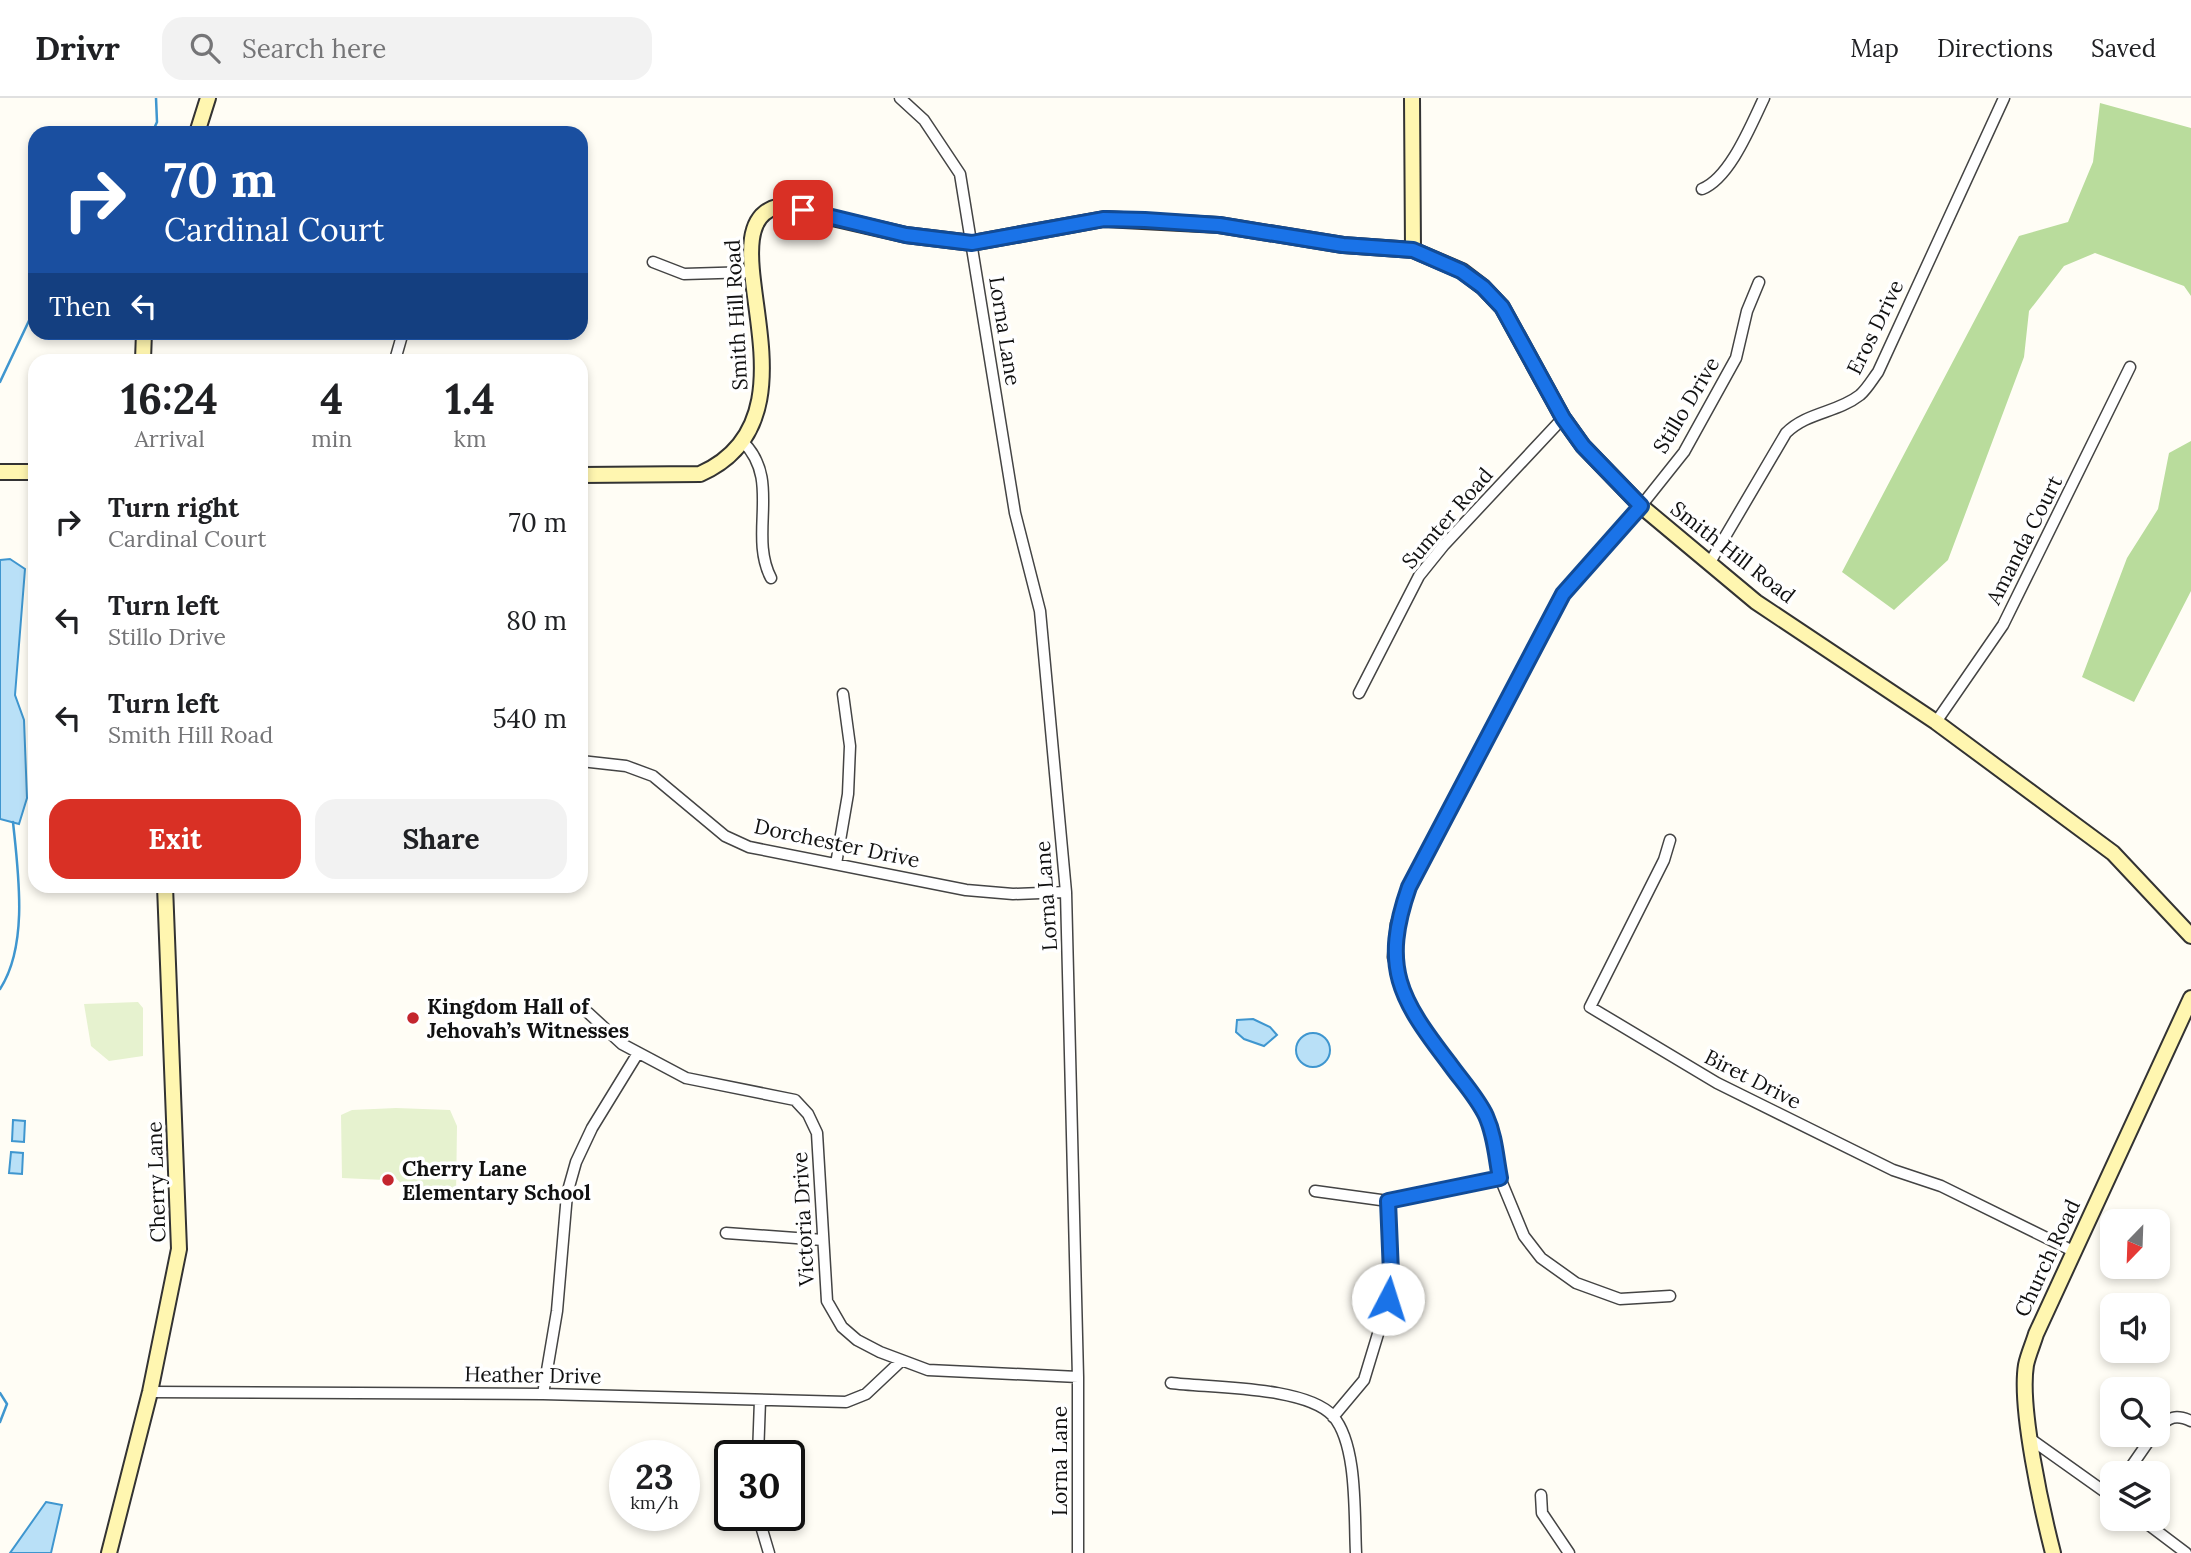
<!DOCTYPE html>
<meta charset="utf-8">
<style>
body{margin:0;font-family:Lora,serif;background:#f2f2f2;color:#202124;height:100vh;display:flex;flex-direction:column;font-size:26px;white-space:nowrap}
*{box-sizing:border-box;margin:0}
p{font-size:23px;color:#757577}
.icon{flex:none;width:38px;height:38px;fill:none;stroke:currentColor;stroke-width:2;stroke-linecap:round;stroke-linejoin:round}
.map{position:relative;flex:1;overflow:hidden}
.side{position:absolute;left:28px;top:256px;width:560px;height:539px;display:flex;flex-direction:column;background:#fff;border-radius:21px;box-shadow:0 4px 10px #0003}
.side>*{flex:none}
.hud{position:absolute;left:28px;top:28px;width:560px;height:214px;border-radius:21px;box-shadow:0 4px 10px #0003;background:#1a4fa0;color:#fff;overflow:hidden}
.needle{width:46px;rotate:203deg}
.tools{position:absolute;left:2100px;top:1111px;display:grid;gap:14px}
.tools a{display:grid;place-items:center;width:70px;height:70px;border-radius:14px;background:#fff;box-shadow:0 4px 10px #0003;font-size:35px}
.speed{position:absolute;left:609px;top:1342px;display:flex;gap:14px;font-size:35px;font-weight:700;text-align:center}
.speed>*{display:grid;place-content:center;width:91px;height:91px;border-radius:50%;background:#fff;box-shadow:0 4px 10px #0003;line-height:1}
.speed small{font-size:18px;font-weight:400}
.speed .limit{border:4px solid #111;border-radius:10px;background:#fff;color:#111}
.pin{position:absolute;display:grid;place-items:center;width:60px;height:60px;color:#fff;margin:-30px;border-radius:14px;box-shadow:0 4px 10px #0006}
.me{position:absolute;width:77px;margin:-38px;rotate:5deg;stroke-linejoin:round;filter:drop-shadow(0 0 5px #0008)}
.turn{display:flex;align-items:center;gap:24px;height:147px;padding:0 21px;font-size:32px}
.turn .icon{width:91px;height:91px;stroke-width:2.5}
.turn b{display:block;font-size:49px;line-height:60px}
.then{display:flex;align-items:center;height:66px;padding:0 21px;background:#0003;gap:14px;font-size:26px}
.eta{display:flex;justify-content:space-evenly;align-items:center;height:119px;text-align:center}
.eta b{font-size:42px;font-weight:700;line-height:49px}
.button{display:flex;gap:14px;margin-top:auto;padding:14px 21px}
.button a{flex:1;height:80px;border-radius:21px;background:#d93025;color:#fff;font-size:28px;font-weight:700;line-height:80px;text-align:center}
.button a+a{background:#f2f2f2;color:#202124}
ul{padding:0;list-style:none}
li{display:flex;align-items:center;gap:21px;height:98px;padding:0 21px}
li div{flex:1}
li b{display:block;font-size:26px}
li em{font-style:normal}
header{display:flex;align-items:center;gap:42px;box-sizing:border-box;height:98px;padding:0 35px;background:#fff;border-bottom:2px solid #e0e0e0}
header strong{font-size:33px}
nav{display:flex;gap:38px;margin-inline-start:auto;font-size:24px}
.search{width:490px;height:63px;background:#f2f2f2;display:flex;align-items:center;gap:18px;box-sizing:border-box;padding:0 24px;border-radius:21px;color:#757577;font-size:26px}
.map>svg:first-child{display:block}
</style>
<header>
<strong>Drivr</strong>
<div class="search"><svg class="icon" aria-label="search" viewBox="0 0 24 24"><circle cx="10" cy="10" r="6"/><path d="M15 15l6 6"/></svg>Search here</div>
<nav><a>Map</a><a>Directions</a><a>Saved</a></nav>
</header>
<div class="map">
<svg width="2191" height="1455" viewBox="0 0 2191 1455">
<rect width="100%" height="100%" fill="#fffdf5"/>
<path fill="#b9dc9c" d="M2100,5L2191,30V198L2184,188L2095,155L2064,168L2029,213L2024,259L1948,462L1894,512L1842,474L2019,138L2068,124L2093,64Z
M2191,343V493L2134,604L2082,579L2127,460L2158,411L2169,355Z"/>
<path fill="#e6f2cf" d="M138,904L143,910V958L109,963L91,948L84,906Z
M396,1010L450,1012L457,1028L456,1098L412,1097L393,1077L385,1082L342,1080L341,1017L352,1012Z"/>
<path fill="#b9e0f7" stroke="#3f96cf" stroke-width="2" d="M10,461L25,471L15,597L24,622L27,700L19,726L0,721V462Z
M1253,921L1270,929L1277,937L1264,948L1244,941L1236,934L1237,922Z
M1296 952a17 17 0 1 1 34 0a17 17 0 1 1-34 0Z
M13,1022L25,1023L24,1044L12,1043Z
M11,1054L23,1055L22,1076L9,1075Z
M46,1404L62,1407L51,1455H10Z"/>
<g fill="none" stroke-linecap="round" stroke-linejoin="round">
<path stroke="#3f96cf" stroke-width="2.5" d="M152,35L157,24L156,0
M0,284L35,210
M0,891C29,847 18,773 13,724
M0,1295L7,1306L0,1324"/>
<defs>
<path id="street" d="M900,0L924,22L960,76L1015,415L1040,513L1066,794L1078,1279V1455
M1702,91C1730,80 1751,27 1764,0
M653,164L684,176L752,174
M395,262L403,234
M743,344C782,382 748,436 771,480
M1709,466L1786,335C1807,314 1837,315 1860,297C1867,291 1872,282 1878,274L2004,0
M581,588V592
M1359,595L1419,478L1444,447L1563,320
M1936,624L2003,527L2130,269
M581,663L626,668L653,678L725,738L749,749L966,792L1013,796L1066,794
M1670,742L1664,762L1590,909L1717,985L1893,1072L1941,1088L2073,1153
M836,766L848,696L850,648L843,596
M584,911L622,946L686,980L795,1002L808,1016L817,1035L827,1203L842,1229L857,1242L880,1254L928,1272L1078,1279
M1315,1093L1388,1103L1500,1080
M726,1135L823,1142
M1670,1198L1620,1201L1576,1185L1541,1160L1524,1138L1500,1080L1494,1039L1485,1017L1406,902L1393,859L1396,826L1409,789L1563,496L1641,408L1684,354L1736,260L1747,213L1759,184
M1385,1211L1391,1175L1388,1103
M1171,1285C1211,1290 1306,1288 1333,1318C1358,1347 1354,1418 1356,1455
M150,1294L543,1296L846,1304L866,1296L901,1263
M543,1296L557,1213L567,1096L576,1064L592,1030L638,955
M1333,1319L1364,1282L1381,1226
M2158,1330C2169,1319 2176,1316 2191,1323
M2032,1342L2112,1399
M758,1358L760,1302
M2126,1376L2153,1337
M1541,1397L1542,1415L1569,1455
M758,1418L769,1455
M2141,1421L2186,1455"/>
<path id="secondary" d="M1412,0L1413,152
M197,35L208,0
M143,262L144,234
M0,374H35
M581,377L700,376C833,317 697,126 780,108L906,137L972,145L1104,121L1219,127L1343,147L1413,152L1462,173L1483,189L1502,209L1563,320L1583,348L1641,408L1756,504L1936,624L2113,755L2191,838
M109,1455L150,1294L179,1151L165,788
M2053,1455C2042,1412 2019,1310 2026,1267C2028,1257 2033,1246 2036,1236L2191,900"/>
</defs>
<use href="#street" stroke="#444" stroke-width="13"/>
<use href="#secondary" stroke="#333" stroke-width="18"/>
<use href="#street" stroke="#fff" stroke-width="10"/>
<use href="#secondary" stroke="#fff6b0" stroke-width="14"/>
</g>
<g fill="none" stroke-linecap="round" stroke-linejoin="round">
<defs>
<path id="route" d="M803,112L906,137L972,145L1104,121L1145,122L1219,127L1343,147L1413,152L1461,173L1483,189L1502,209L1563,320L1583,348L1641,408L1563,496L1409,789C1381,869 1399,900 1449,965C1461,982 1477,999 1486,1018C1495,1038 1496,1059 1500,1080L1388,1103L1391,1175L1388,1201"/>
</defs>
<use href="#route" stroke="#114b97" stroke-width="18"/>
<use href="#route" stroke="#1a73e8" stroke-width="12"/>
</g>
<g fill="#c4262e" stroke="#fff" stroke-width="2.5">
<circle cx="413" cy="920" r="7"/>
<circle cx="388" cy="1082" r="7"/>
</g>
<g text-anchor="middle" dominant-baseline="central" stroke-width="7" stroke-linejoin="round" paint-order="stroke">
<g font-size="21" fill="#111" stroke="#fff">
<text transform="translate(736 217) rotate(-93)">Smith Hill Road</text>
<text transform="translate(1875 229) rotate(-64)">Eros Drive</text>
<text transform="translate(1005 233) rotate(81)">Lorna Lane</text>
<text transform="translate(1686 307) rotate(-59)">Stillo Drive</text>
<text transform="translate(1447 420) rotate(-49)">Sumter Road</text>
<text transform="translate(2024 442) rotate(-63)">Amanda Court</text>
<text transform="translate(1733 454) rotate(38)">Smith Hill Road</text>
<text transform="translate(837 745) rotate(12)">Dorchester Drive</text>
<text transform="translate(1046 798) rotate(-94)">Lorna Lane</text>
<text transform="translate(1753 981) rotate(27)">Biret Drive</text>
<text transform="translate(156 1084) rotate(-92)">Cherry Lane</text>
<text transform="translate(803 1121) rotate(-93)">Victoria Drive</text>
<text transform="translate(2047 1160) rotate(-65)">Church Road</text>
<text transform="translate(533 1277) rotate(1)">Heather Drive</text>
<text transform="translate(1059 1363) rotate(-90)">Lorna Lane</text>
</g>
<g font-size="21" font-weight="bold" fill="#111" stroke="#fff" text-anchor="start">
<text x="427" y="908">Kingdom Hall of<tspan x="427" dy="24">Jehovah’s Witnesses</tspan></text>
<text x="402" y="1070">Cherry Lane<tspan x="402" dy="24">Elementary School</tspan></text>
</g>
</g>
</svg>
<div class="tools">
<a><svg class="needle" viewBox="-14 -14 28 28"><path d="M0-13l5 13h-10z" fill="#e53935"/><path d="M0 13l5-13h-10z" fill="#757577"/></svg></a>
<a><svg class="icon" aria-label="sound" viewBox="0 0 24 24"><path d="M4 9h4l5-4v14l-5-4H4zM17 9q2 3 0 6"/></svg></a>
<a><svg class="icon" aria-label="search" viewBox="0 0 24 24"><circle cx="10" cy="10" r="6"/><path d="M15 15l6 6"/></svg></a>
<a><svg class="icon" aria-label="layers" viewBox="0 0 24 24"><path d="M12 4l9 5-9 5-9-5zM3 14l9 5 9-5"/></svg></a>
</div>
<div class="speed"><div>23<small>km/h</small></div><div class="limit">30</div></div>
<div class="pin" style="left:803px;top:112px;background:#d93025"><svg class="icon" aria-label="arrive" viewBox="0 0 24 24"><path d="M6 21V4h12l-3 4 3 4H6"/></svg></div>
<svg class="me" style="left:1388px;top:1201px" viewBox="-20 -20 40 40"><circle r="19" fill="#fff"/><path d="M0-13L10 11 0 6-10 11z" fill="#1a73e8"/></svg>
<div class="hud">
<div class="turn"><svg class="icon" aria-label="right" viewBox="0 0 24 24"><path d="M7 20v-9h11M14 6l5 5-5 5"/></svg><div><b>70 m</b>Cardinal Court</div></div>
<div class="then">Then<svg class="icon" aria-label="left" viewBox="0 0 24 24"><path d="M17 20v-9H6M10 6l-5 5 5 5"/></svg></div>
</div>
<section class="side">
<div class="eta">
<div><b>16:24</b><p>Arrival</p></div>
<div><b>4</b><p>min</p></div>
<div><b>1.4</b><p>km</p></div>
</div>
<ul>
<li><svg class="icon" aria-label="right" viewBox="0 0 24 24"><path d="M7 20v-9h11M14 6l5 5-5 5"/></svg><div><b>Turn right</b><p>Cardinal Court</p></div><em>70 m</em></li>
<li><svg class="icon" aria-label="left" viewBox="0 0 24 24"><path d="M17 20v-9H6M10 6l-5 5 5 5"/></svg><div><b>Turn left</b><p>Stillo Drive</p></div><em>80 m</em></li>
<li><svg class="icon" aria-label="left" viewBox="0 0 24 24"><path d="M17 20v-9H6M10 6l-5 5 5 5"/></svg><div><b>Turn left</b><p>Smith Hill Road</p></div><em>540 m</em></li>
</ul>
<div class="button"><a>Exit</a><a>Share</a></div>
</section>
</div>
